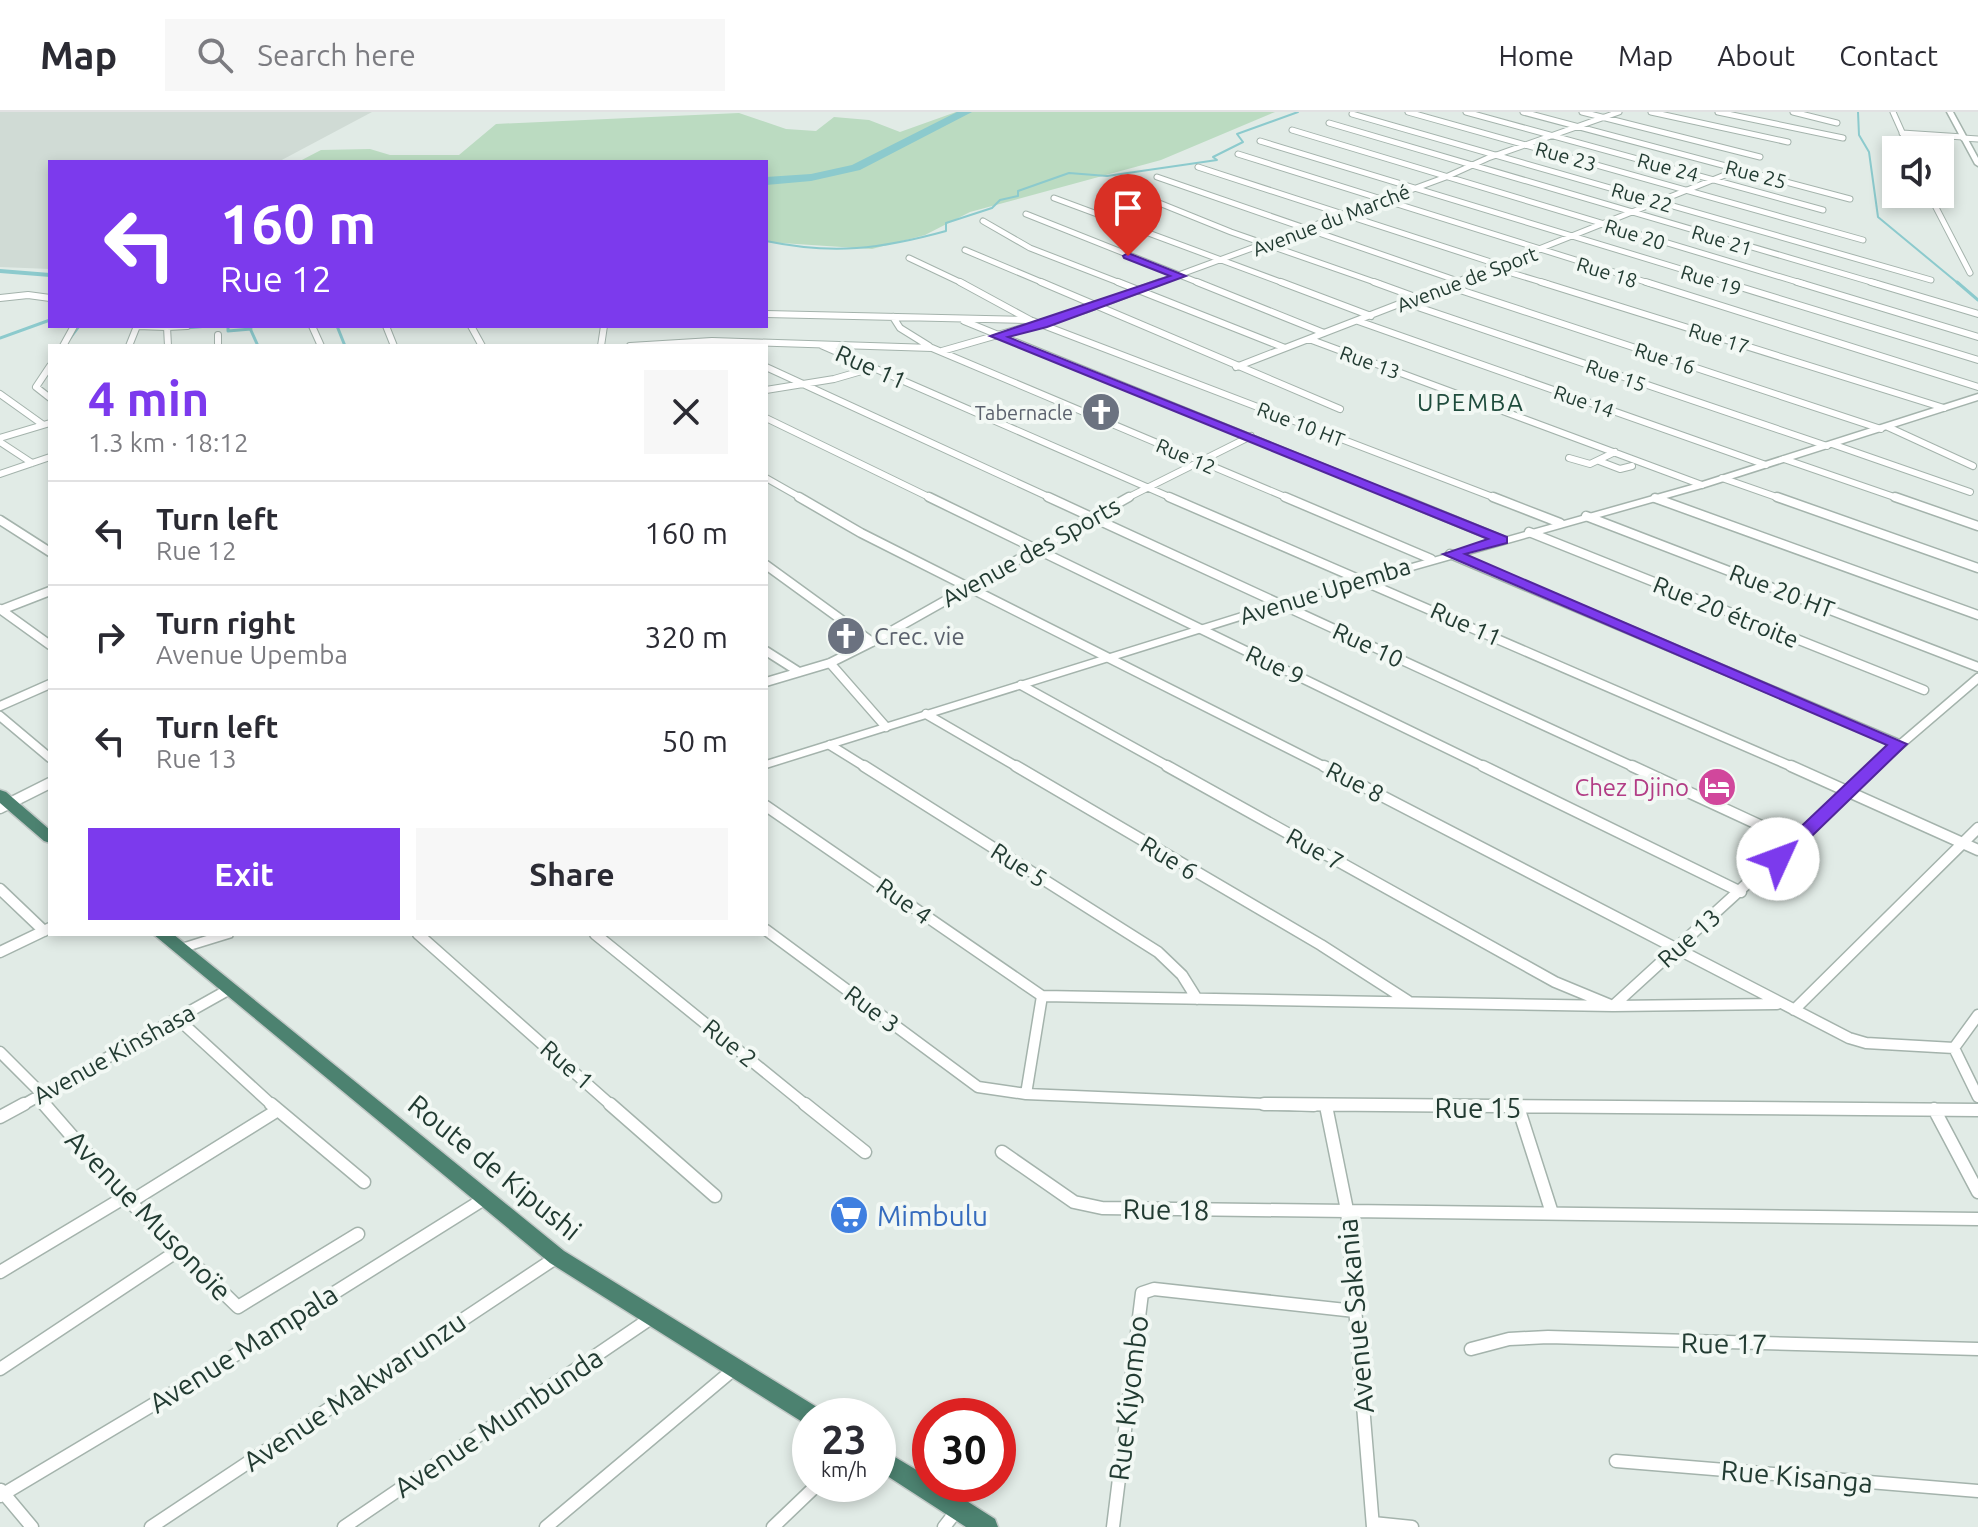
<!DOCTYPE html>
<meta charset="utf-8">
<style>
body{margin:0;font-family:Ubuntu,sans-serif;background:#f7f7f7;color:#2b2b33;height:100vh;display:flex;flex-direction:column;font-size:30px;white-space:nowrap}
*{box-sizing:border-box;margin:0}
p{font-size:26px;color:#7c7c81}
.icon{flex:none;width:44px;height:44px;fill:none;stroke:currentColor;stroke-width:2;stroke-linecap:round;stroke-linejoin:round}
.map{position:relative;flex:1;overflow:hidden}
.side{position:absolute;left:48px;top:232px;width:720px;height:592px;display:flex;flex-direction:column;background:#fff;border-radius:0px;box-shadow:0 4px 12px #0003}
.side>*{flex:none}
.banner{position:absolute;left:48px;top:48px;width:720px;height:168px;border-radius:0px;box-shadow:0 4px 12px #0003;background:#7c3aed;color:#fff;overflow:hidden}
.controls{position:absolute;left:1882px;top:24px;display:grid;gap:16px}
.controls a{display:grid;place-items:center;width:72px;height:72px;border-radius:0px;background:#fff;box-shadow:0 4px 12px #0003;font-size:40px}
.speed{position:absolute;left:792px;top:1286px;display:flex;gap:16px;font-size:40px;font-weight:700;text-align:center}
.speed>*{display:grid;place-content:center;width:104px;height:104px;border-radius:50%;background:#fff;box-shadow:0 4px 12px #0003;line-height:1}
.speed small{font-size:20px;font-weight:400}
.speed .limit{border:12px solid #d22;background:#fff;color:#111}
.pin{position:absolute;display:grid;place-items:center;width:68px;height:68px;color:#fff;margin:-82px -34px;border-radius:50% 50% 50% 0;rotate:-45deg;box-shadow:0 0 8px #0007}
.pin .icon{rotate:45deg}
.me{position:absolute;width:88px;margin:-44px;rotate:47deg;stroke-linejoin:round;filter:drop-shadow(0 0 6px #0008)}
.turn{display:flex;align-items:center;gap:28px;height:168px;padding:0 40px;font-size:36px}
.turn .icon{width:104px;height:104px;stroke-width:2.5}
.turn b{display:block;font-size:56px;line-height:68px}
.round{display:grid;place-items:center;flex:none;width:84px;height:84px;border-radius:0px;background:#f7f7f7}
.head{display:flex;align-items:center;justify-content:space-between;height:136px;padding:0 40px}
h1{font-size:48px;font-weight:600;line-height:60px;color:#7c3aed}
.button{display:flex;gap:16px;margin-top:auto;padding:16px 40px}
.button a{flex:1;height:92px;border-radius:0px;background:#7c3aed;color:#fff;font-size:32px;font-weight:600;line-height:92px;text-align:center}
.button a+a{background:#f7f7f7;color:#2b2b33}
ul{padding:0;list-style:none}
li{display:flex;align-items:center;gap:24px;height:104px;padding:0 40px;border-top:2px solid #e1e1e2}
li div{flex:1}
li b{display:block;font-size:30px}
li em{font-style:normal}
header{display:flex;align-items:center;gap:48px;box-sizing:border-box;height:112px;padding:0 40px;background:#fff;border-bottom:2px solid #e1e1e2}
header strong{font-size:38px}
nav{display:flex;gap:44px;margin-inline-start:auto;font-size:28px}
.search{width:560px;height:72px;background:#f7f7f7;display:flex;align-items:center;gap:20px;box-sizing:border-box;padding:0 28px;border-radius:0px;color:#7c7c81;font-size:30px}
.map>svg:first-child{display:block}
</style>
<header>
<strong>Map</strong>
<div class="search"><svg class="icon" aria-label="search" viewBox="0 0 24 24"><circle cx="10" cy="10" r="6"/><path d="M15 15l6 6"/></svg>Search here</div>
<nav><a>Home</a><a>Map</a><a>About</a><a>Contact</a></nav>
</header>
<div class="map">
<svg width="1978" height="1415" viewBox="0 0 1978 1415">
<rect width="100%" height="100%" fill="#e1ebe6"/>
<path fill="#d0dbd5" d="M0,0H372L278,50H50V157L0,155Z"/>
<path fill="#bbdbc1" d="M956,0H1275L1161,48L970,100L925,123L872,137L766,130V50H298L321,38L370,37L390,43H459L496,12L739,1L786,17L816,19L834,5L869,8L900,20Z"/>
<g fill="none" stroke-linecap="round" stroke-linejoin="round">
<path stroke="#8ccacd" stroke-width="2" d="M1858,0L1859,23L1869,40L1878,105L1959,172
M766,129C833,143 881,137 946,119V111L992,96L1000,88L1018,84V79L1069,61L1107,64L1217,48L1213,45L1243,30L1237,22L1298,0"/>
<path stroke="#8ccacd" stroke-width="3" d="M1957,170L1978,188
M228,214V219L251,217
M249,214L258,234
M337,214L345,234
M186,216L208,214
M0,226L50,208
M70,226L79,214"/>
<path fill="#8ccacd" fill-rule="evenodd" d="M0,157L50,161V165L0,161Z"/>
<path fill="#8ccacd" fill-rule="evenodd" d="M957,0H972L860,58L811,69L766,73V65L811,62L852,53Z"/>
<defs>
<path id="minor-far4" d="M1408,0L1863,128
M1466,0L1823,98
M1523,0L1850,87
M1582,0L1760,45
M1651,0L1788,30
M1718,0L1843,26
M1793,0L1837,11
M1893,0L1910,38
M1352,2L1931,168
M1329,11L1878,172
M1292,18L1804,172
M1902,21L1963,25
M1963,26L1978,27
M1260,29L1730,172
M1238,42L1652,172
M1198,55L1500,153
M1157,65L1458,169
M1122,76L1231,120L1380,172
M1929,82L1970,161
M1054,86L1286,172
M1026,102L1202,172
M983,109L1030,136L1123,172
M965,138L1046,172
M909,146L964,172
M1495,156L1548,172
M1154,172L1446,65L1488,46L1619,0
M1451,172L1740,57"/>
<path id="minor-far3" d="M960,170L1030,208
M1041,170L1340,297
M1118,170L1285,236
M1197,170L1324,221
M1281,170L1371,204
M1374,170L1418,186
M1541,170L1944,296
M1646,170L1978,275
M1724,170L1978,248
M1797,170L1978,225
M1871,170L1978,202
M1448,174L1881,317
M0,186L28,183L50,186
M1406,191L1827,334
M766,202L1030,208L1498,387
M893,205L900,216L929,234
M964,209L1402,387
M1358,209L1766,353
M312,214L321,234
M386,214L394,234
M471,214L482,234
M167,215L187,214
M218,223V234
M1309,227L1702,373
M821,233L1174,387
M63,234L74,214
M129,234L137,214L167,215L168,234
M601,234L604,214
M630,234L712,229L932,236L1290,387
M942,239L1085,198L1160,170
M50,254L36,275L50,286
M766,255L1053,387
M1236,255L1456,170
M766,278L834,267L872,256
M0,282L42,312
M766,306L933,387
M1888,315L1973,354
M0,326L50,311
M0,330L32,351
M1832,332L1970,380
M1569,346L1590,352L1615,340
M1784,347L1900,387
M1599,349L1620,357L1632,354
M0,362L50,345
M766,366L803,387
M1722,366L1782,387
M1655,386L1658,387
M1125,387L1251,324"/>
<path id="minor-far2" d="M799,385L861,421L1327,656
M929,385L1487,656
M1048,385L1636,656
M1169,385L1795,656
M1285,385L1431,447
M1397,385L1502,428
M1493,385L1560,411
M1777,385L1978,456
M1895,385L1978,414
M1655,386L1978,503
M1586,404L1978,555
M0,408L50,440
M1529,420L1924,578
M1450,442L1899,632
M766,453L872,530
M0,497L50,533
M1,498L50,479
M766,539L799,560
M830,551L886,615
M766,570L830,551L872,530L1129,385
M1021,573L1171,656
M0,594L50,572
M926,602L1019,656
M0,604L50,646
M830,633L867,656
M1873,656L1978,566"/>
<path id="minor-far1" d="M864,654L1158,840L1182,863L1197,887
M1016,654L1321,833L1408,889
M1167,654L1555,870L1613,894L1876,654
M1324,654L1849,926L1866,931L1954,936
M1483,654L1741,780
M1632,654L1796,730
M1791,654L1978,738
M766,694L1042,884
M0,696L50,671
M0,777L44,819
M766,818L978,975L1026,982L1314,994
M418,822L612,994
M595,822L807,994
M0,840L50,816
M1042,884L1613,894L1777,892
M1794,898L1978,716
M1978,903L1954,936L1978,985
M178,907L273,994
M0,940L42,982L46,994
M1026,982L1042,884
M21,994L228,878"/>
<path id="minor" d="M44,992L125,1085L238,1195L358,1122
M271,992L364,1070
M610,992L715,1084
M805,992L865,1040
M1264,992L1978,998
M1326,994L1347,1098L1373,1415
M1518,995L1552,1101
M1934,997L1978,1080
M0,1005L24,992
M1002,1040L1074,1090L1102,1096L1978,1107
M130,1090L278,998
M0,1160L125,1085
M1471,1237L1509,1227L1548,1225L1978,1237
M0,1257L179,1138
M1616,1349L1978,1379
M1,1378L32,1415
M0,1384L216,1255L484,1087
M1373,1411L1412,1415
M151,1415L557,1145
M344,1415L651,1206
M546,1415L734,1257
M773,1415L818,1372
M944,1415L958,1397
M1113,1415L1142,1181L1154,1177L1355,1199"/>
<path id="tertiary" d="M1947,0H1953L1978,46V54L1975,52Z
M1978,282V288L1705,375L1285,494L766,656V649L1277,490L1699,371Z
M213,822H233L232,825L180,841L173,837L175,834Z"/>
<path id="trunk" d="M0,678L6,680L50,718V731L44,729L0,691Z
M153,822H173L564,1139L820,1297L823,1304H810V1313L804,1311L550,1151Z
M878,1335L930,1366V1372H940L995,1407L998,1415H966L878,1358Z"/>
</defs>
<use href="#minor-far4" stroke="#a4b3ac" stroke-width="7"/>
<use href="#minor-far3" stroke="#a4b3ac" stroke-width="8"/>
<use href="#minor-far2" stroke="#a4b3ac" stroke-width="11"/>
<use href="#minor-far1" stroke="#a4b3ac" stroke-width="13"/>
<use href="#minor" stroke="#a4b3ac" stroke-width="15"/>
<use href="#tertiary" stroke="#a4b3ac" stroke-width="3"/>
<use href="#trunk" stroke="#c1c8c6" stroke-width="3"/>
<use href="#minor-far4" stroke="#fff" stroke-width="5"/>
<use href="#minor-far3" stroke="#fff" stroke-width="6"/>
<use href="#minor-far2" stroke="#fff" stroke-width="8"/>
<use href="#minor-far1" stroke="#fff" stroke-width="10"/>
<use href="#minor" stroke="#fff" stroke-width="12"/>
<use href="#tertiary" fill="#fff" fill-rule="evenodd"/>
<use href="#trunk" fill="#4c8270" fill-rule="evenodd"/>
</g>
<path fill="#7c3aed" stroke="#51269a" stroke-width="2" d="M1128,141L1186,164L1047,215L1008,225L1507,425V431L1465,442L1907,632L1784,751H1771L1768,747L1771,743L1887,633L1443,442L1488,427L990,224L1170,164L1124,146L1123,144Z"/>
<defs>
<symbol id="church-disc" viewBox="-11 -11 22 22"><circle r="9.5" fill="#6b7280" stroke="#f2f8f4"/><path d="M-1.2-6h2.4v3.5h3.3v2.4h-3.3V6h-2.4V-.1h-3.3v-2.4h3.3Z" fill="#fff"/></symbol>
<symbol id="hotel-disc" viewBox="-11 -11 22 22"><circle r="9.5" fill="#d1479c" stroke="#f2f8f4"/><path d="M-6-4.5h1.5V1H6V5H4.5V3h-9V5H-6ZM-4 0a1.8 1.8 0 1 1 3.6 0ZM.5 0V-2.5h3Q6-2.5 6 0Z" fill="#fff"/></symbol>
<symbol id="supermarket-disc" viewBox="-11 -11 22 22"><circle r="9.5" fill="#3f7fe0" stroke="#f2f8f4"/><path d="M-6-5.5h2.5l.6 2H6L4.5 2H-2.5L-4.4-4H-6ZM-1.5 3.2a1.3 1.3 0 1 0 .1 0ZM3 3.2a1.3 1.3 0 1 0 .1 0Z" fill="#fff"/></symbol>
</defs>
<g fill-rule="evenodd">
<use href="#church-disc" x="1079" y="278" width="44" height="44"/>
<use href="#church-disc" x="824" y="502" width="44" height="44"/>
<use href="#hotel-disc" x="1695" y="653" width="44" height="44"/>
<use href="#supermarket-disc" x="827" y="1081" width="44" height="44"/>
</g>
<g text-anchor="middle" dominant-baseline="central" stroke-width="8" stroke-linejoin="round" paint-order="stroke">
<g font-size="20" fill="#223b32" stroke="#f2f8f4">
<text transform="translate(1566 44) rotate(16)">Rue 23</text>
<text transform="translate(1668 55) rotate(15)">Rue 24</text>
<text transform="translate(1756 62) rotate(15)">Rue 25</text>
<text transform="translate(1642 85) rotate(16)">Rue 22</text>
<text transform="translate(1331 108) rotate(-21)">Avenue du Marché</text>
<text transform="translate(1635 122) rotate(17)">Rue 20</text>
<text transform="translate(1722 128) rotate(17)">Rue 21</text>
<text transform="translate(1607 160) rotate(17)">Rue 18</text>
<text transform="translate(1467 167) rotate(-21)">Avenue de Sport</text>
<text transform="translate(1711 168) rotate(17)">Rue 19</text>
<text transform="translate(1719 226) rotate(17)">Rue 17</text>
<text transform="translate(1665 246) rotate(18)">Rue 16</text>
<text transform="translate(1370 250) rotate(20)">Rue 13</text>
<text transform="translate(1616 263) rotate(19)">Rue 15</text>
<text transform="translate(1584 289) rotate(19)">Rue 14</text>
<text transform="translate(1301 312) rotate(21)">Rue 10 HT</text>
<text transform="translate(1186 344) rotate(23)">Rue 12</text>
</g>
<g font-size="20" fill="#5b616d" stroke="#f2f8f4" text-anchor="end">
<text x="1073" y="300">Tabernacle</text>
</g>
<g font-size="24" fill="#223b32" stroke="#f2f8f4">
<text transform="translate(871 255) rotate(24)">Rue 11</text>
<text transform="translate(1031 440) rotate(-29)">Avenue des Sports</text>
<text transform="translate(1325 479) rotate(-17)">Avenue Upemba</text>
<text transform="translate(1782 479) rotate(21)">Rue 20 HT</text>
<text transform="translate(1726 500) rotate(22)">Rue 20 étroite</text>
<text transform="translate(1466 512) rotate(24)">Rue 11</text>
<text transform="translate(1368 533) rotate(25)">Rue 10</text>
<text transform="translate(1275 553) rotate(25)">Rue 9</text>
<text transform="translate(1355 670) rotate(27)">Rue 8</text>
<text transform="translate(1315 737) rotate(29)">Rue 7</text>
<text transform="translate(1169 746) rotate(31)">Rue 6</text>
<text transform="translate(1019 753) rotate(32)">Rue 5</text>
<text transform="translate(904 789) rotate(35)">Rue 4</text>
<text transform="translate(1689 826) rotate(-42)">Rue 13</text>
<text transform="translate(872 897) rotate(37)">Rue 3</text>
<text transform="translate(730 931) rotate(39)">Rue 2</text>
<text transform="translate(114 942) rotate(-29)">Avenue Kinshasa</text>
<text transform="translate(567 953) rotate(41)">Rue 1</text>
</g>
<g font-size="24" letter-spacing="2" fill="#1f4c3d" stroke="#f2f8f4">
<text x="1471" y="290">UPEMBA</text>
</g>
<g font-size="24" fill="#5b616d" stroke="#f2f8f4" text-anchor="start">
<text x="874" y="524">Crec. vie</text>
</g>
<g font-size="24" fill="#b23c85" stroke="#f2f8f4" text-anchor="end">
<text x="1689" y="675">Chez Djino</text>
</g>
<g font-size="28" fill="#223b32" stroke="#f2f8f4">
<text x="1478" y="995">Rue 15</text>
<text transform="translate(495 1055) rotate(39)">Route de Kipushi</text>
<text transform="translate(1166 1097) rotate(1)">Rue 18</text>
<text transform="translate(149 1103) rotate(46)">Avenue Musonoïe</text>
<text transform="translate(1355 1204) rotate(-95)">Avenue Sakania</text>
<text transform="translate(1724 1231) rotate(1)">Rue 17</text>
<text transform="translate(243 1236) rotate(-32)">Avenue Mampala</text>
<text transform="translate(354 1279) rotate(-34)">Avenue Makwarunzu</text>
<text transform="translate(1128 1286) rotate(-83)">Rue Kiyombo</text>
<text transform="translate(498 1310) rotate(-34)">Avenue Mumbunda</text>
<text transform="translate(1797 1364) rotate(5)">Rue Kisanga</text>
</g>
<g font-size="28" fill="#366cbe" stroke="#f2f8f4" text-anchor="start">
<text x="877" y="1103">Mimbulu</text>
</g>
</g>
</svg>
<div class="controls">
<a><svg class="icon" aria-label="sound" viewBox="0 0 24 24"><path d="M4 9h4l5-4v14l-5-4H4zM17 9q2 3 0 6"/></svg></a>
</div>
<div class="speed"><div>23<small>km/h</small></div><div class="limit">30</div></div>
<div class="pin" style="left:1128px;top:144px;background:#d93025"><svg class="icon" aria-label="arrive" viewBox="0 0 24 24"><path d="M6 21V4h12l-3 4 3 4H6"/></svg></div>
<svg class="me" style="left:1778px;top:747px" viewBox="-20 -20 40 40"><circle r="19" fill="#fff"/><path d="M0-13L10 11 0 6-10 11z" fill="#7c3aed"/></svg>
<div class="banner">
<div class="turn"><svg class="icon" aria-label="left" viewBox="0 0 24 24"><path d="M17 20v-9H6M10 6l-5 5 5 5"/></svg><div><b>160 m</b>Rue 12</div></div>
</div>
<section class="side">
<div class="head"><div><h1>4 min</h1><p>1.3 km · 18:12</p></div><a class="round"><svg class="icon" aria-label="close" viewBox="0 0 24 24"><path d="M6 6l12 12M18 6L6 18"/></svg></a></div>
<ul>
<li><svg class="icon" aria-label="left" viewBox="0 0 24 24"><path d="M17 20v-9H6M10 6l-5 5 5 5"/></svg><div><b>Turn left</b><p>Rue 12</p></div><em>160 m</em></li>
<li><svg class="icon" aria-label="right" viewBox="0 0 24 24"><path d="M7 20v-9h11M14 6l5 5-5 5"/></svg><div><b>Turn right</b><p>Avenue Upemba</p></div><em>320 m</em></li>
<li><svg class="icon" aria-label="left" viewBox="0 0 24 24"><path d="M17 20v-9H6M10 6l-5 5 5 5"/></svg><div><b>Turn left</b><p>Rue 13</p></div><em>50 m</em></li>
</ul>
<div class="button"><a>Exit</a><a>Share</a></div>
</section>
</div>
